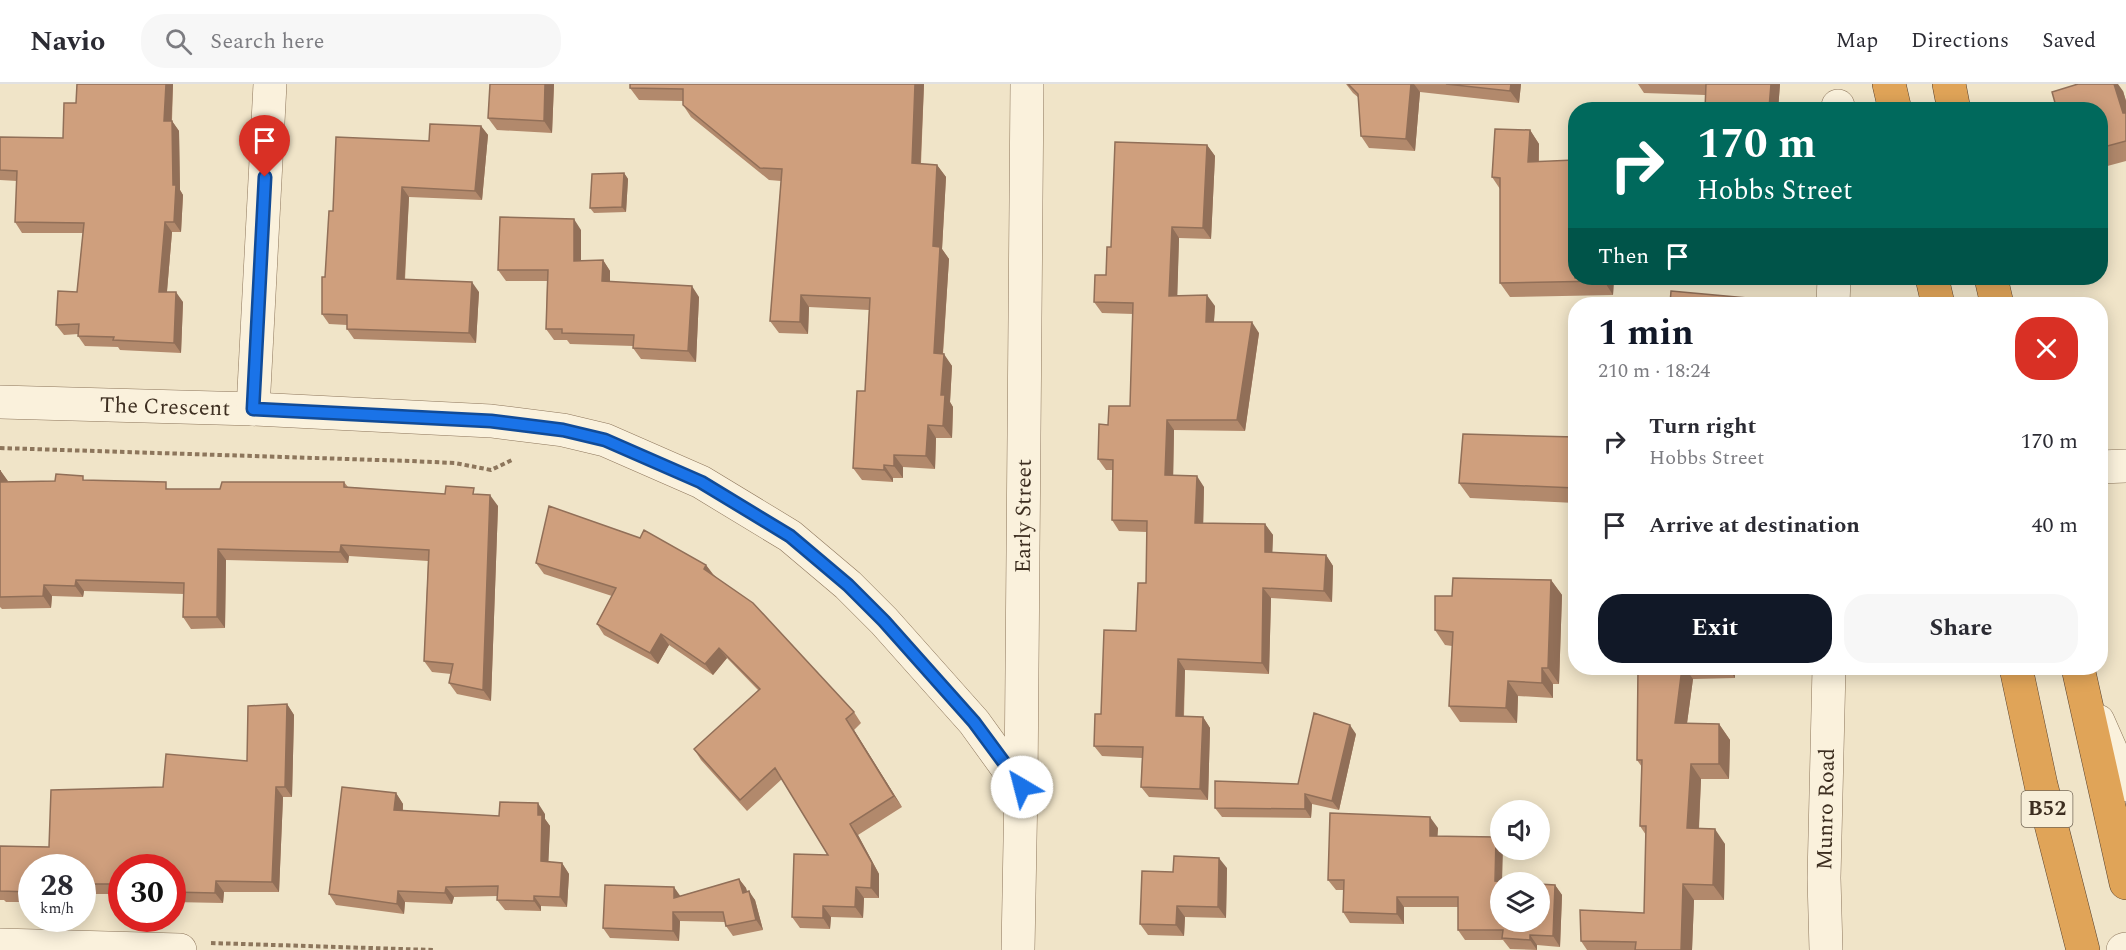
<!DOCTYPE html>
<meta charset="utf-8">
<style>
body{margin:0;font-family:Spectral,serif;background:#f7f7f7;color:#2b2b33;height:100vh;display:flex;flex-direction:column;font-size:22px;white-space:nowrap}
*{box-sizing:border-box;margin:0}
p{font-size:20px;color:#7c7c81}
.icon{flex:none;width:33px;height:33px;fill:none;stroke:currentColor;stroke-width:2;stroke-linecap:round;stroke-linejoin:round}
.map{position:relative;flex:1;overflow:hidden}
.panel{position:absolute;left:1568px;top:213px;width:540px;height:378px;display:flex;flex-direction:column;background:#fff;border-radius:24px;box-shadow:0 3px 15px #0003}
.panel>*{flex:none}
.top-card{position:absolute;left:1568px;top:18px;width:540px;height:183px;border-radius:24px;box-shadow:0 3px 15px #0003;background:#00695c;color:#fff;overflow:hidden}
.buttons{position:absolute;left:1490px;top:716px;display:grid;gap:12px}
.buttons a{display:grid;place-items:center;width:60px;height:60px;border-radius:50%;background:#fff;box-shadow:0 3px 15px #0003;font-size:30px}
.speed{position:absolute;left:18px;top:770px;display:flex;gap:12px;font-size:30px;font-weight:700;text-align:center}
.speed>*{display:grid;place-content:center;width:78px;height:78px;border-radius:50%;background:#fff;box-shadow:0 3px 15px #0003;line-height:1}
.speed small{font-size:15px;font-weight:400}
.speed .limit{border:9px solid #d22;background:#fff;color:#111}
.pin{position:absolute;display:grid;place-items:center;width:51px;height:51px;color:#fff;margin:-62px -26px;border-radius:50% 50% 50% 0;rotate:-45deg;box-shadow:0 0 6px #0007}
.pin .icon{rotate:45deg}
.me{position:absolute;width:66px;margin:-33px;rotate:323deg;stroke-linejoin:round;filter:drop-shadow(0 0 4px #0008)}
.turn{display:flex;align-items:center;gap:21px;height:126px;padding:0 30px;font-size:27px}
.turn .icon{width:78px;height:78px;stroke-width:2.5}
.turn b{display:block;font-size:42px;line-height:51px}
.then{display:flex;align-items:center;height:57px;padding:0 30px;background:#0003;gap:12px;font-size:22px}
.round{display:grid;place-items:center;flex:none;width:63px;height:63px;border-radius:24px;background:#f7f7f7}
.overview{display:flex;align-items:center;justify-content:space-between;height:102px;padding:0 30px}
h1{font-size:36px;font-weight:700;line-height:45px;color:#111827}
.cta{display:flex;gap:12px;margin-top:auto;padding:12px 30px}
.cta a{flex:1;height:69px;border-radius:24px;background:#111827;color:#fff;font-size:24px;font-weight:700;line-height:69px;text-align:center}
.cta a+a{background:#f7f7f7;color:#2b2b33}
ul{padding:0;list-style:none}
li{display:flex;align-items:center;gap:18px;height:84px;padding:0 30px}
li div{flex:1}
li b{display:block;font-size:22px}
li em{font-style:normal}
header{display:flex;align-items:center;gap:36px;box-sizing:border-box;height:84px;padding:0 30px;background:#fff;border-bottom:2px solid #e1e1e2}
header strong{font-size:28px}
nav{display:flex;gap:33px;margin-inline-start:auto;font-size:21px}
.search{width:420px;height:54px;background:#f7f7f7;display:flex;align-items:center;gap:15px;box-sizing:border-box;padding:0 21px;border-radius:24px;color:#7c7c81;font-size:22px}
.map>svg:first-child{display:block}
</style>
<header>
<strong>Navio</strong>
<div class="search"><svg class="icon" aria-label="search" viewBox="0 0 24 24"><circle cx="10" cy="10" r="6"/><path d="M15 15l6 6"/></svg>Search here</div>
<nav><a>Map</a><a>Directions</a><a>Saved</a></nav>
</header>
<div class="map">
<svg width="2126" height="866" viewBox="0 0 2126 866">
<rect width="100%" height="100%" fill="#f0e4c8"/>
<g fill="none" stroke-linecap="round" stroke-linejoin="round">
<defs>
<g id="minor">
<path d="M1838,26V22"/>
<path d="M1833,220L1834,194"/>
<path id="s1" d="M0,318L253,325L491,337L563,346L605,356L701,398L790,452L848,501L884,537L974,638L1021,703"/>
<path d="M253,325L270,0"/>
<path d="M2100,383L2126,382"/>
<path d="M2098,637L2126,701"/>
<path d="M0,861L180,866"/>
<path id="s2" d="M1018,866L1021,703L1027,0"/>
<path id="s3" d="M1826,866L1824,794L1829,584"/>
<path d="M2123,866L2126,865"/>
</g>
<path id="highway" d="M1889,0L1895,26
M1949,0L1954,26
M1932,194L1938,220
M1991,194L1997,220
M2016,584L2041,701L2083,866
M2078,584L2126,799"/>
</defs>
<use href="#minor" stroke="#8d765c" stroke-width="34"/>
<use href="#highway" stroke="#5b4430" stroke-width="34"/>
<path stroke="#8d765c" stroke-width="4" stroke-dasharray="4.5 3" stroke-linecap="butt" d="M0,364L410,377L455,379L491,386L512,376
M211,859L433,866"/>
<use href="#minor" stroke="#faf1dc" stroke-width="33"/>
<use href="#highway" stroke="#e0a458" stroke-width="33"/>
</g>
<path fill="#b2896c" d="M77,0H173L172,37L179,47L180,106L183,111L181,148H172L167,208L183,218L181,269L120,266L118,263L85,262L78,252V250L64,251L56,241L77,208L83,149H22L15,138L17,97L0,96V53L63,54L76,19Z
M554,0L552,49L497,46L488,34Z
M924,0L921,80L937,81L946,93L942,165L949,175L943,270L952,282L950,318L953,323L952,354H936L935,385L903,383V394H893V398L862,396L853,384L865,307L869,226L809,223L808,250L779,249L770,237L781,97L769,96L691,33L683,21V17L639,16L630,4Z
M1346,0H1521L1519,19L1420,8L1415,67L1369,64L1361,52L1359,14L1353,9Z
M1638,0H1780L1778,26H1705V11L1644,9Z
M2123,7L2126,17V77L2100,84V26Z
M481,42L488,51L482,116L409,113L405,196L479,208L476,259L354,255L347,245V241L329,240L322,230L325,193L429,57Z
M1530,46L1539,60V77L1575,194H1614L1613,211L1510,213L1500,199V105L1492,93Z
M1207,61L1215,72L1211,155L1179,154L1177,212L1215,222L1214,238L1259,249L1245,347L1174,346L1173,391L1204,403L1203,439L1265,440L1273,451L1272,469L1326,471L1333,482L1332,518L1271,514L1269,590L1185,586L1184,633H1203L1210,644L1208,716L1149,713L1141,703L1142,674L1102,672L1094,662L1101,630L1136,547L1146,499L1147,448L1119,447L1112,436L1113,386H1106L1098,375L1108,341L1130,322L1133,230L1102,229L1094,218L1106,191L1111,163Z
M624,89L628,95L626,128L594,129L590,124Z
M581,146V177L603,176L610,187V198L699,213L696,278L641,275L633,264V262L570,260L567,256H554L546,245L547,197H506L498,186Z
M1575,353V419L1470,414L1459,399Z
M0,386L8,398L86,396L170,405H220L344,398L348,403L445,410L478,411L498,422L491,617L457,610L449,599L451,590L432,588L424,577L428,477L349,472L348,479L226,476L225,544L191,545L183,533L184,510L84,507L83,513L52,512L51,524L2,525L0,523Z
M536,479L706,481L713,490L854,628L861,639L854,646L902,723L858,751L879,790V814H864L863,834L831,833L830,845L800,844L792,833L828,771L782,695L747,727L701,676L694,665L759,607L727,574L713,591L669,561L658,580L604,551L597,540L612,512L544,490Z
M1551,496L1562,511L1559,600H1553V614L1518,612L1517,639L1460,638L1449,622L1452,562L1445,561L1435,546L1452,512Z
M1638,584H1735V594L1693,595L1687,639L1719,640L1730,656L1729,695H1701L1699,745L1725,760L1724,816H1694L1692,866H1587L1581,857L1644,829L1646,751L1640,742L1642,683L1637,676Z
M287,620L294,631L292,713H283L279,808H224L223,819L172,818V783H122V810H82V783H32V818H6L4,816H0V762L49,763L163,703L247,677Z
M1356,650L1339,726L1312,720L1311,734L1222,733L1215,724L1298,700Z
M396,709L403,720V727L499,732L545,730V735L550,742L548,778L562,779L569,790L567,823L541,822V827L505,826L497,816V812L454,813L452,820L405,818L404,830L336,821L329,810Z
M1438,744L1437,752L1502,798L1555,801L1562,811L1560,863L1537,861V866L1510,865L1503,856H1465L1458,846V823H1404V840L1350,839L1343,828L1344,806H1336L1328,796Z
M1227,784L1226,834L1185,833L1184,852L1148,851L1140,840L1173,788Z
M739,795L746,804L747,808L755,816L763,846L733,852L726,842L725,838L680,837L679,857L610,854L603,844L680,812Z"/>
<path fill="#916f58" d="M166,0H173L171,47L164,37Z
M545,0H554L552,49L544,37Z
M915,0H924L920,91L912,79Z
M1411,0H1414L1420,8L1415,67L1406,55Z
M1511,0H1521L1519,19L1510,7Z
M1771,0H1780L1778,26H1771L1769,24Z
M2114,0H2118L2123,7L2126,17V33L2123,29Z
M172,37L179,47L180,106L183,111L181,148L174,138L173,101Z
M481,42L488,51L482,116L475,107Z
M1530,46L1539,60L1538,92L1528,78Z
M1207,61L1215,72L1211,155L1203,144Z
M937,81L946,93L942,165L949,175L942,281L934,269L933,162Z
M624,89L628,95L626,128L622,123Z
M402,103L409,113L404,205L397,195Z
M574,135L581,146V188L574,177Z
M165,138L172,148L166,218L159,208Z
M1172,143L1179,154L1177,223L1169,212Z
M603,176L610,187V208L602,197Z
M1604,194H1614L1613,211L1604,197Z
M472,198L479,208L476,259L469,249Z
M692,202L699,213L696,278L688,267Z
M176,208L183,218L181,269L174,259Z
M801,211L809,223L808,250L800,238Z
M1207,211L1215,222L1213,249L1206,238Z
M1747,214L1752,220H1746Z
M1252,238L1259,249L1245,347L1237,336Z
M944,270L952,282L950,318L953,323L952,354L943,342L941,311Z
M1167,336L1174,346L1173,402L1165,391Z
M928,341L936,354L935,385L926,372Z
M894,371L903,383V394L894,382Z
M884,381L893,394V398L884,386Z
M0,386L8,397L0,398Z
M1197,392L1204,403L1203,450L1195,439Z
M490,411L498,422L491,617L483,606Z
M1265,440L1273,451L1272,479L1265,468Z
M341,461L349,472L348,479L340,468Z
M218,465L226,476L225,544L217,533Z
M1326,471L1333,482L1332,518L1324,507Z
M706,481L714,492L704,485Z
M76,496L84,507L83,513L75,502Z
M1551,496L1562,511L1559,600L1548,584Z
M44,501L52,512L51,524L43,512Z
M1263,504L1271,514L1269,590L1262,579Z
M661,550L669,561L658,580L650,569Z
M719,564L727,574L713,591L705,580Z
M1178,575L1185,586L1183,643L1176,632Z
M1542,584L1553,600V614L1542,599Z
M1682,584H1685L1693,595L1685,654L1675,639Z
M1728,584H1735V594Z
M1508,597L1518,612L1517,639L1506,624Z
M287,620L294,631L292,713L285,703Z
M1203,633L1210,644L1208,716L1200,705Z
M846,635L854,646L902,723L894,712Z
M1719,640L1730,656L1729,695L1719,680Z
M1350,641L1356,650L1339,726L1332,717Z
M1691,680L1701,695L1698,760L1687,744Z
M276,703L283,713L279,808L272,798Z
M396,709L403,720L402,737L394,726Z
M1305,710L1312,720L1311,734L1305,725Z
M538,719L545,730V735L550,742L548,788L541,777L538,731Z
M1430,733L1438,744L1437,762L1430,752Z
M850,740L858,751L879,790V814L871,804Z
M1715,745L1725,760L1724,816L1713,801Z
M1496,753L1500,759V765H1503L1502,798L1495,797Z
M1219,774L1227,784L1226,834L1218,823Z
M562,779L569,790L567,823L560,813Z
M739,795L746,804L750,819L743,809Z
M216,797L224,808L223,819L215,809Z
M1683,800L1694,816L1692,866H1681Z
M1555,801L1562,811L1560,863L1553,852Z
M446,803L454,813L452,820L445,809Z
M674,803L681,813L674,814Z
M856,803L864,814L863,834L855,823Z
M398,807L405,818L404,830L397,820Z
M749,807L755,816L763,846L756,836Z
M534,812L541,822V827L534,817Z
M1397,813L1404,823V840L1397,830Z
M823,822L831,833L830,845L823,834Z
M1177,822L1185,833L1184,852L1176,841Z
M673,828L680,837L679,857L673,847Z
M1530,851L1537,861V866L1530,856Z"/>
<path fill="#cf9f7d" stroke="#916f58" stroke-width="1.5" d="M77,0H166L164,37H172L173,101H176L174,138H165L159,208H176L174,259L113,256L114,253L78,252L79,240L56,241L58,207L77,208L84,139L15,138L17,87L0,86V53L63,54L64,19H76Z
M490,0H545L544,37L488,34Z
M630,0H915L912,79L937,81L933,162L940,163L934,269L944,270L941,311H945L943,342L928,341L926,372L894,371V382L884,381V386L853,384L857,307H865L870,214L801,211L800,238L770,237L782,85L760,84L683,21V5L630,4Z
M1348,0H1411L1406,55L1361,52L1358,10Z
M1446,0H1511L1510,7Z
M1706,0H1771L1769,24L1763,22V26H1705Z
M2078,0H2114L2123,29H2126V57L2100,64V26H2057L2052,8Z
M430,40L481,42L475,107L402,103L397,195L472,198L469,249L347,245V231L322,230V193H325L329,127H333L336,53L429,57Z
M1495,45L1530,46L1528,78L1574,76L1575,194H1604V197L1500,199V94L1492,93Z
M1115,58L1207,61L1203,144L1172,143L1169,212L1207,211L1206,238H1252L1237,336H1167L1165,391L1197,392L1195,439L1265,440V468L1326,471L1324,507L1263,504L1262,579L1178,575L1176,632L1203,633L1200,705L1141,703L1143,663L1094,662L1095,630H1101L1104,546L1136,547L1138,499H1146L1147,437L1112,436L1113,376L1098,375L1099,340L1108,341L1109,322H1130L1133,219L1094,218L1095,191H1106L1107,163H1111Z
M624,89L622,123L590,124L592,90Z
M500,133L574,135V177L603,176L602,197L692,202L688,267L633,264L634,251L562,249V245H546L548,186H498Z
M1671,207L1747,214L1746,220H1670Z
M1463,350L1575,353V404L1459,399Z
M0,386V398L55,397L56,390L83,392V396L166,398V405H220L222,398H344V403L445,410L446,402L474,404L473,410L490,411L483,606L449,599L453,580L424,577L429,466L341,461L340,468L218,465L217,533H183L184,499L76,496L75,502L44,501L43,512L0,513Z
M549,422L640,454L644,446L706,481L704,485L753,519L854,628L846,635L894,712L850,740L872,779L871,804L856,803L855,823L823,822V834L792,833L794,770L828,771L775,684L740,716L694,665L760,605L719,564L705,580L661,550L650,569L597,540L616,504L536,479Z
M1453,494L1551,496L1548,584H1542V599L1508,597L1506,624L1449,622L1453,548L1435,546V512H1452Z
M1638,584H1682L1675,639L1719,640V680H1691L1687,744L1715,745L1713,801L1683,800L1681,866H1635L1636,858L1581,857L1580,826L1644,829L1646,742H1640L1642,676H1637Z
M287,620L285,703H276L272,798L216,797L215,809L172,808V783H122V800H82V783H32V808L0,807V762L49,763L51,706L163,703L166,670L247,677L248,622Z
M1314,629L1350,641L1332,717L1305,710V725L1215,724V697L1298,700Z
M342,703L396,709L394,726L499,732L500,718L538,719V731H542L541,777L562,779L560,813L534,812V817L497,816L498,802L446,803L445,809L398,807L397,820L329,810Z
M1330,729L1430,733V752L1496,753L1495,797L1505,798H1500V837H1539V800L1555,801L1553,852L1530,851V856L1502,854L1503,846H1458V813H1397V830L1343,828L1344,796H1328Z
M1174,772L1219,774L1218,823L1177,822L1176,841L1140,840L1142,787L1173,788Z
M739,795L743,809L749,807L756,836L726,842L723,828H673V847L603,844L605,801L674,803V814Z"/>
<g fill="none" stroke-linecap="round" stroke-linejoin="round">
<defs>
<path id="route" d="M265,93L253,325L491,337L563,346L605,356L701,398L790,452L848,501L884,537L974,638L1022,703"/>
</defs>
<use href="#route" stroke="#114b97" stroke-width="15"/>
<use href="#route" stroke="#1a73e8" stroke-width="10"/>
</g>
<g text-anchor="middle" dominant-baseline="central" stroke-width="4.5" stroke-linejoin="round" paint-order="stroke">
<rect fill="#f7eed8" stroke="#756857" stroke-width="1.5" x="2021.5" y="707" width="51" height="36" rx="4.5"/>
<g font-size="21" font-weight="bold" fill="#3d2e20">
<text x="2047" y="725">B52</text>
</g>
<g font-size="22" fill="#3d2e20" stroke="#f7eed8">
<text stroke="none"><textPath href="#s1" startOffset="165">The Crescent</textPath></text>
<text stroke="none"><textPath href="#s2" startOffset="434">Early Street</textPath></text>
<text stroke="none"><textPath href="#s3" startOffset="141">Munro Road</textPath></text>
</g>
</g>
</svg>
<div class="buttons">
<a><svg class="icon" aria-label="sound" viewBox="0 0 24 24"><path d="M4 9h4l5-4v14l-5-4H4zM17 9q2 3 0 6"/></svg></a>
<a><svg class="icon" aria-label="layers" viewBox="0 0 24 24"><path d="M12 4l9 5-9 5-9-5zM3 14l9 5 9-5"/></svg></a>
</div>
<div class="speed"><div>28<small>km/h</small></div><div class="limit">30</div></div>
<div class="pin" style="left:265px;top:93px;background:#d93025"><svg class="icon" aria-label="arrive" viewBox="0 0 24 24"><path d="M6 21V4h12l-3 4 3 4H6"/></svg></div>
<svg class="me" style="left:1022px;top:703px" viewBox="-20 -20 40 40"><circle r="19" fill="#fff"/><path d="M0-13L10 11 0 6-10 11z" fill="#1a73e8"/></svg>
<div class="top-card">
<div class="turn"><svg class="icon" aria-label="right" viewBox="0 0 24 24"><path d="M7 20v-9h11M14 6l5 5-5 5"/></svg><div><b>170 m</b>Hobbs Street</div></div>
<div class="then">Then<svg class="icon" aria-label="arrive" viewBox="0 0 24 24"><path d="M6 21V4h12l-3 4 3 4H6"/></svg></div>
</div>
<section class="panel">
<div class="overview"><div><h1>1 min</h1><p>210 m · 18:24</p></div><a class="round" style="background:#d93025;color:#fff"><svg class="icon" aria-label="close" viewBox="0 0 24 24"><path d="M6 6l12 12M18 6L6 18"/></svg></a></div>
<ul>
<li><svg class="icon" aria-label="right" viewBox="0 0 24 24"><path d="M7 20v-9h11M14 6l5 5-5 5"/></svg><div><b>Turn right</b><p>Hobbs Street</p></div><em>170 m</em></li>
<li><svg class="icon" aria-label="arrive" viewBox="0 0 24 24"><path d="M6 21V4h12l-3 4 3 4H6"/></svg><div><b>Arrive at destination</b></div><em>40 m</em></li>
</ul>
<div class="cta"><a>Exit</a><a>Share</a></div>
</section>
</div>
